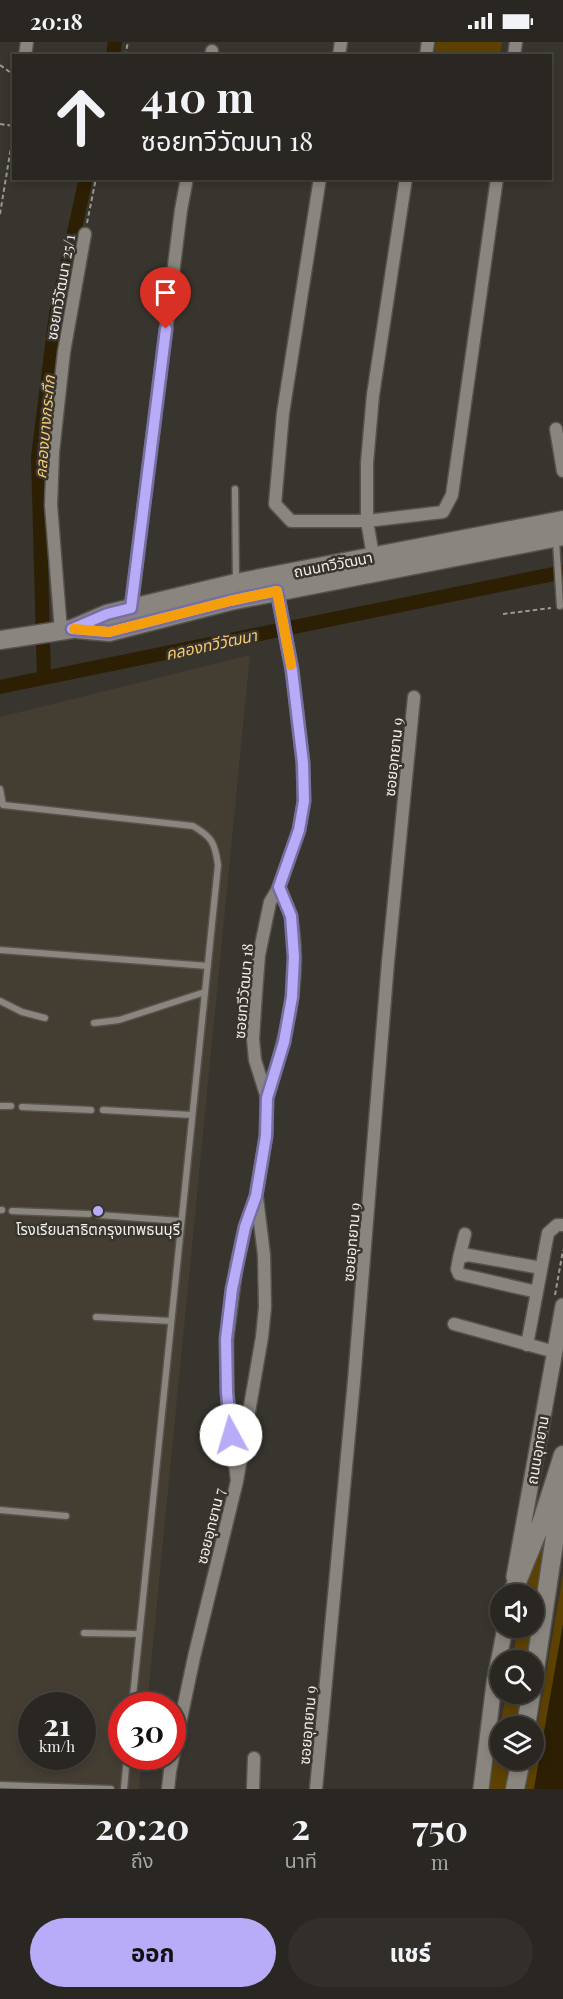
<!DOCTYPE html>
<html lang="th">
<meta charset="utf-8">
<style>
body{margin:0;font-family:"Playfair Display","Noto Sans Thai",serif;background:#322f2a;color:#f1f3f6;height:100vh;display:flex;flex-direction:column;font-size:22px;white-space:nowrap}
*{box-sizing:border-box;margin:0}
p{font-size:20px;color:#a5a5a5}
.icon{flex:none;width:33px;height:33px;fill:none;stroke:currentColor;stroke-width:2;stroke-linecap:round;stroke-linejoin:round}
.map{position:relative;height:1747px;overflow:hidden}
.panel{display:flex;flex-direction:column;background:#2a2722;flex:1}
.panel>*{flex:none}
.hud{position:absolute;left:12px;top:12px;width:540px;height:126px;border-radius:0px;box-shadow:0 3px 9px #0003,0 0 0 2px #464440;background:#2a2722;color:#f1f3f6;overflow:hidden}
.controls{position:absolute;left:490px;top:1542px;display:grid;gap:12px}
.controls a{display:grid;place-items:center;width:54px;height:54px;border-radius:50%;background:#2a2722;box-shadow:0 3px 9px #0003,0 0 0 2px #464440;font-size:30px}
.speed{position:absolute;left:18px;top:1650px;display:flex;gap:12px;font-size:30px;font-weight:700;text-align:center}
.speed>*{display:grid;place-content:center;width:78px;height:78px;border-radius:50%;background:#2a2722;box-shadow:0 3px 9px #0003,0 0 0 2px #464440;line-height:1}
.speed small{font-size:15px;font-weight:400}
.speed .limit{border:9px solid #d22;background:#fff;color:#111}
.pin{position:absolute;display:grid;place-items:center;width:51px;height:51px;color:#fff;margin:-62px -26px;border-radius:50% 50% 50% 0;rotate:-45deg;box-shadow:0 0 6px #0007}
.pin .icon{rotate:45deg}
.me{position:absolute;width:66px;margin:-33px;rotate:354deg;stroke-linejoin:round;filter:drop-shadow(0 0 4px #0008)}
.turn{display:flex;align-items:center;gap:21px;height:126px;padding:0 30px;font-size:27px}
.turn .icon{width:78px;height:78px;stroke-width:2.5}
.turn b{display:block;font-size:42px;line-height:51px}
.eta{display:flex;justify-content:space-evenly;align-items:center;height:102px;text-align:center}
.eta b{font-size:36px;font-weight:700;line-height:42px}
.cta{display:flex;gap:12px;margin-top:auto;padding:12px 30px}
.cta a{flex:1;height:69px;border-radius:36px;background:#b8abf7;color:#111;font-size:24px;font-weight:700;line-height:69px;text-align:center}
.cta a+a{background:#322f2a;color:#f1f3f6}
.status{display:flex;justify-content:space-between;align-items:center;height:42px;padding:0 30px;background:#2a2722;direction:ltr}
.status svg{height:16px;fill:currentColor}
.map>svg:first-child{display:block}
</style>
<div class="status"><b>20:18</b><svg viewBox="0 0 49 12"><path d="M0 12V9h3v3zM5 12V6h3v6zM10 12V3h3v9zM15 12V0h3v12zM26 1h20v11H26zM47 4h2v5h-2z"/></svg></div>
<div class="map">
<svg width="563" height="1747" viewBox="0 0 563 1747">
<rect width="100%" height="100%" fill="#38342e"/>
<path fill="#443d32" fill-rule="evenodd" d="M250,613L147,1663L122,1664V1714L142,1715L139,1747H0V675ZM32,1664H82V1714H32Z"/>
<path fill="#5c4100" d="M436,0H502L500,13H434Z
M546,1479L552,1481L534,1584V1552H525Z
M563,1532V1582L534,1747H526L531,1718H534V1703Z
M518,1586H534L528,1618H512Z
M506,1652H522L516,1684H501V1718H510L505,1747H489Z"/>
<path fill="#2d1f04" d="M563,1582V1747H534Z"/>
<g fill="none" stroke-linecap="round" stroke-linejoin="round">
<path stroke="#2d1f04" stroke-width="14" d="M113,14L115,0
M44,636L38,415L56,272L86,136
M0,645L563,530"/>
<defs>
<path id="service" d="M235,447L236,538
M556,499L560,564
M0,747L3,763L193,784C212,795 215,801 218,823L132,1664
M0,908L208,924
M0,959L22,970L45,976
M94,981L119,978L205,950
M0,1064H11
M22,1065L91,1068
M103,1068L192,1073
M0,1168H2
M12,1169L89,1172
M99,1173L181,1179
M96,1275L171,1279
M0,1468L66,1474
M84,1591L139,1592
M0,1743L111,1747
M124,1747L127,1714"/>
<path id="minor" d="M25,14L27,0
M211,14L212,9
M339,14L341,0
M426,14L428,0
M514,14L516,0
M320,136L283,371L275,462L291,479H367L443,470L452,453L497,136
M556,387L563,429
M373,514L367,479V421L373,353L406,136
M131,566L181,168L187,136
M61,589L51,463L53,410L64,310L85,192
M267,1056C285,998 303,937 291,876C289,866 283,855 279,845
M459,1216L465,1192
M537,1250L459,1232L457,1227L459,1216L468,1213L541,1226
M454,1282L555,1310
M527,1303L548,1191L557,1183H563
M237,1439L227,1350V1297L237,1221L245,1185L256,1154L266,1094L267,1056L255,1018L253,997L256,951L259,913L270,860L279,845L299,788L304,759L303,721L292,628L277,549
M168,1747L170,1729L194,1615L237,1439L262,1295L265,1265L264,1213L257,1156
M253,1747L254,1716
M316,1747L354,1339L388,920L414,655"/>
<path id="tertiary" d="M514,1535L563,1264
M481,1747L494,1642L505,1586"/>
<path id="secondary" d="M77,587L109,590L230,559L563,494
M0,598L72,587L107,572L236,541L563,478
M512,1552L542,1479L563,1413
M534,1634L563,1441
M526,1684L531,1652
M515,1747L521,1718"/>
</defs>
<use href="#service" stroke="#56534d" stroke-width="9"/>
<use href="#minor" stroke="#56534d" stroke-width="15"/>
<use href="#tertiary" stroke="#56534d" stroke-width="18"/>
<use href="#secondary" stroke="#56534d" stroke-width="21"/>
<path stroke="#9b9893" stroke-width="2" stroke-dasharray="4.5 3" stroke-linecap="butt" d="M125,14L128,0
M0,23L14,33
M0,82L14,84
M0,172L14,87
M87,181L96,136
M503,572L551,566
M555,1253L563,1208
M499,1575L501,1563"/>
<use href="#service" stroke="#8a867f" stroke-width="6"/>
<use href="#minor" stroke="#8a867f" stroke-width="12"/>
<use href="#tertiary" stroke="#8a867f" stroke-width="15"/>
<use href="#secondary" stroke="#8a867f" stroke-width="18"/>
</g>
<g fill="none" stroke-linecap="round" stroke-linejoin="round">
<defs>
<path id="route" d="M166,287L131,566L107,572L72,587L109,590L230,559L277,549L292,628L303,721L304,759L299,788L279,845L291,874L294,915L292,955L284,1000L267,1056L266,1094L256,1154L245,1185L232,1247L226,1297L227,1350L231,1393"/>
</defs>
<use href="#route" stroke="#786fa1" stroke-width="15"/>
<use href="#route" stroke="#b8abf7" stroke-width="10"/>
<path stroke="#f59e0b" stroke-width="10" d="M74,587L109,590L230,559L277,549L291,623"/>
</g>
<circle fill="#b8abf7" stroke="#38342e" stroke-width="2" cx="98" cy="1169" r="6"/>
<g text-anchor="middle" dominant-baseline="central" stroke-width="5" stroke-linejoin="round" paint-order="stroke">
<g font-size="15" fill="#f1eeea" stroke="#38342e">
<text transform="translate(60 245) rotate(-80)">ซอยทวีวัฒนา 25/1</text>
<text transform="translate(333 522) rotate(-11)">ถนนทวีวัฒนา</text>
<text transform="translate(393 715) rotate(-84)">ซอยอุทยาน 9</text>
<text transform="translate(243 949) rotate(-85)">ซอยทวีวัฒนา 18</text>
<text transform="translate(351 1200) rotate(-85)">ซอยอุทยาน 9</text>
<text transform="translate(537 1408) rotate(-80)">ถนนอุทยาน</text>
<text transform="translate(210 1484) rotate(-76)">ซอยอุทยาน 7</text>
<text transform="translate(307 1683) rotate(-85)">ซอยอุทยาน 9</text>
</g>
<g font-size="15" fill="#f1eeea" stroke="#38342e">
<text x="98" y="1187">โรงเรียนสาธิตกรุงเทพธนบุรี</text>
</g>
<g font-size="16" font-style="italic" fill="#f6c871" stroke="#38342e">
<text transform="translate(44 385) rotate(-85)">คลองบางกระทึก</text>
<text transform="translate(211 602) rotate(-12)">คลองทวีวัฒนา</text>
</g>
</g>
</svg>
<div class="controls">
<a><svg class="icon" aria-label="sound" viewBox="0 0 24 24"><path d="M4 9h4l5-4v14l-5-4H4zM17 9q2 3 0 6"/></svg></a>
<a><svg class="icon" aria-label="search" viewBox="0 0 24 24"><circle cx="10" cy="10" r="6"/><path d="M15 15l6 6"/></svg></a>
<a><svg class="icon" aria-label="layers" viewBox="0 0 24 24"><path d="M12 4l9 5-9 5-9-5zM3 14l9 5 9-5"/></svg></a>
</div>
<div class="speed"><div>21<small>km/h</small></div><div class="limit">30</div></div>
<div class="pin" style="left:166px;top:287px;background:#d93025"><svg class="icon" aria-label="arrive" viewBox="0 0 24 24"><path d="M6 21V4h12l-3 4 3 4H6"/></svg></div>
<svg class="me" style="left:231px;top:1393px" viewBox="-20 -20 40 40"><circle r="19" fill="#fff"/><path d="M0-13L10 11 0 6-10 11z" fill="#b8abf7"/></svg>
<div class="hud">
<div class="turn"><svg class="icon" aria-label="ahead" viewBox="0 0 24 24"><path d="M12 20V5M6 11l6-6 6 6"/></svg><div><b>410 m</b>ซอยทวีวัฒนา 18</div></div>
</div>
</div>
<section class="panel">
<div class="eta">
<div><b>20:20</b><p>ถึง</p></div>
<div><b>2</b><p>นาที</p></div>
<div><b>750</b><p>m</p></div>
</div>
<div class="cta"><a>ออก</a><a>แชร์</a></div>
</section>
